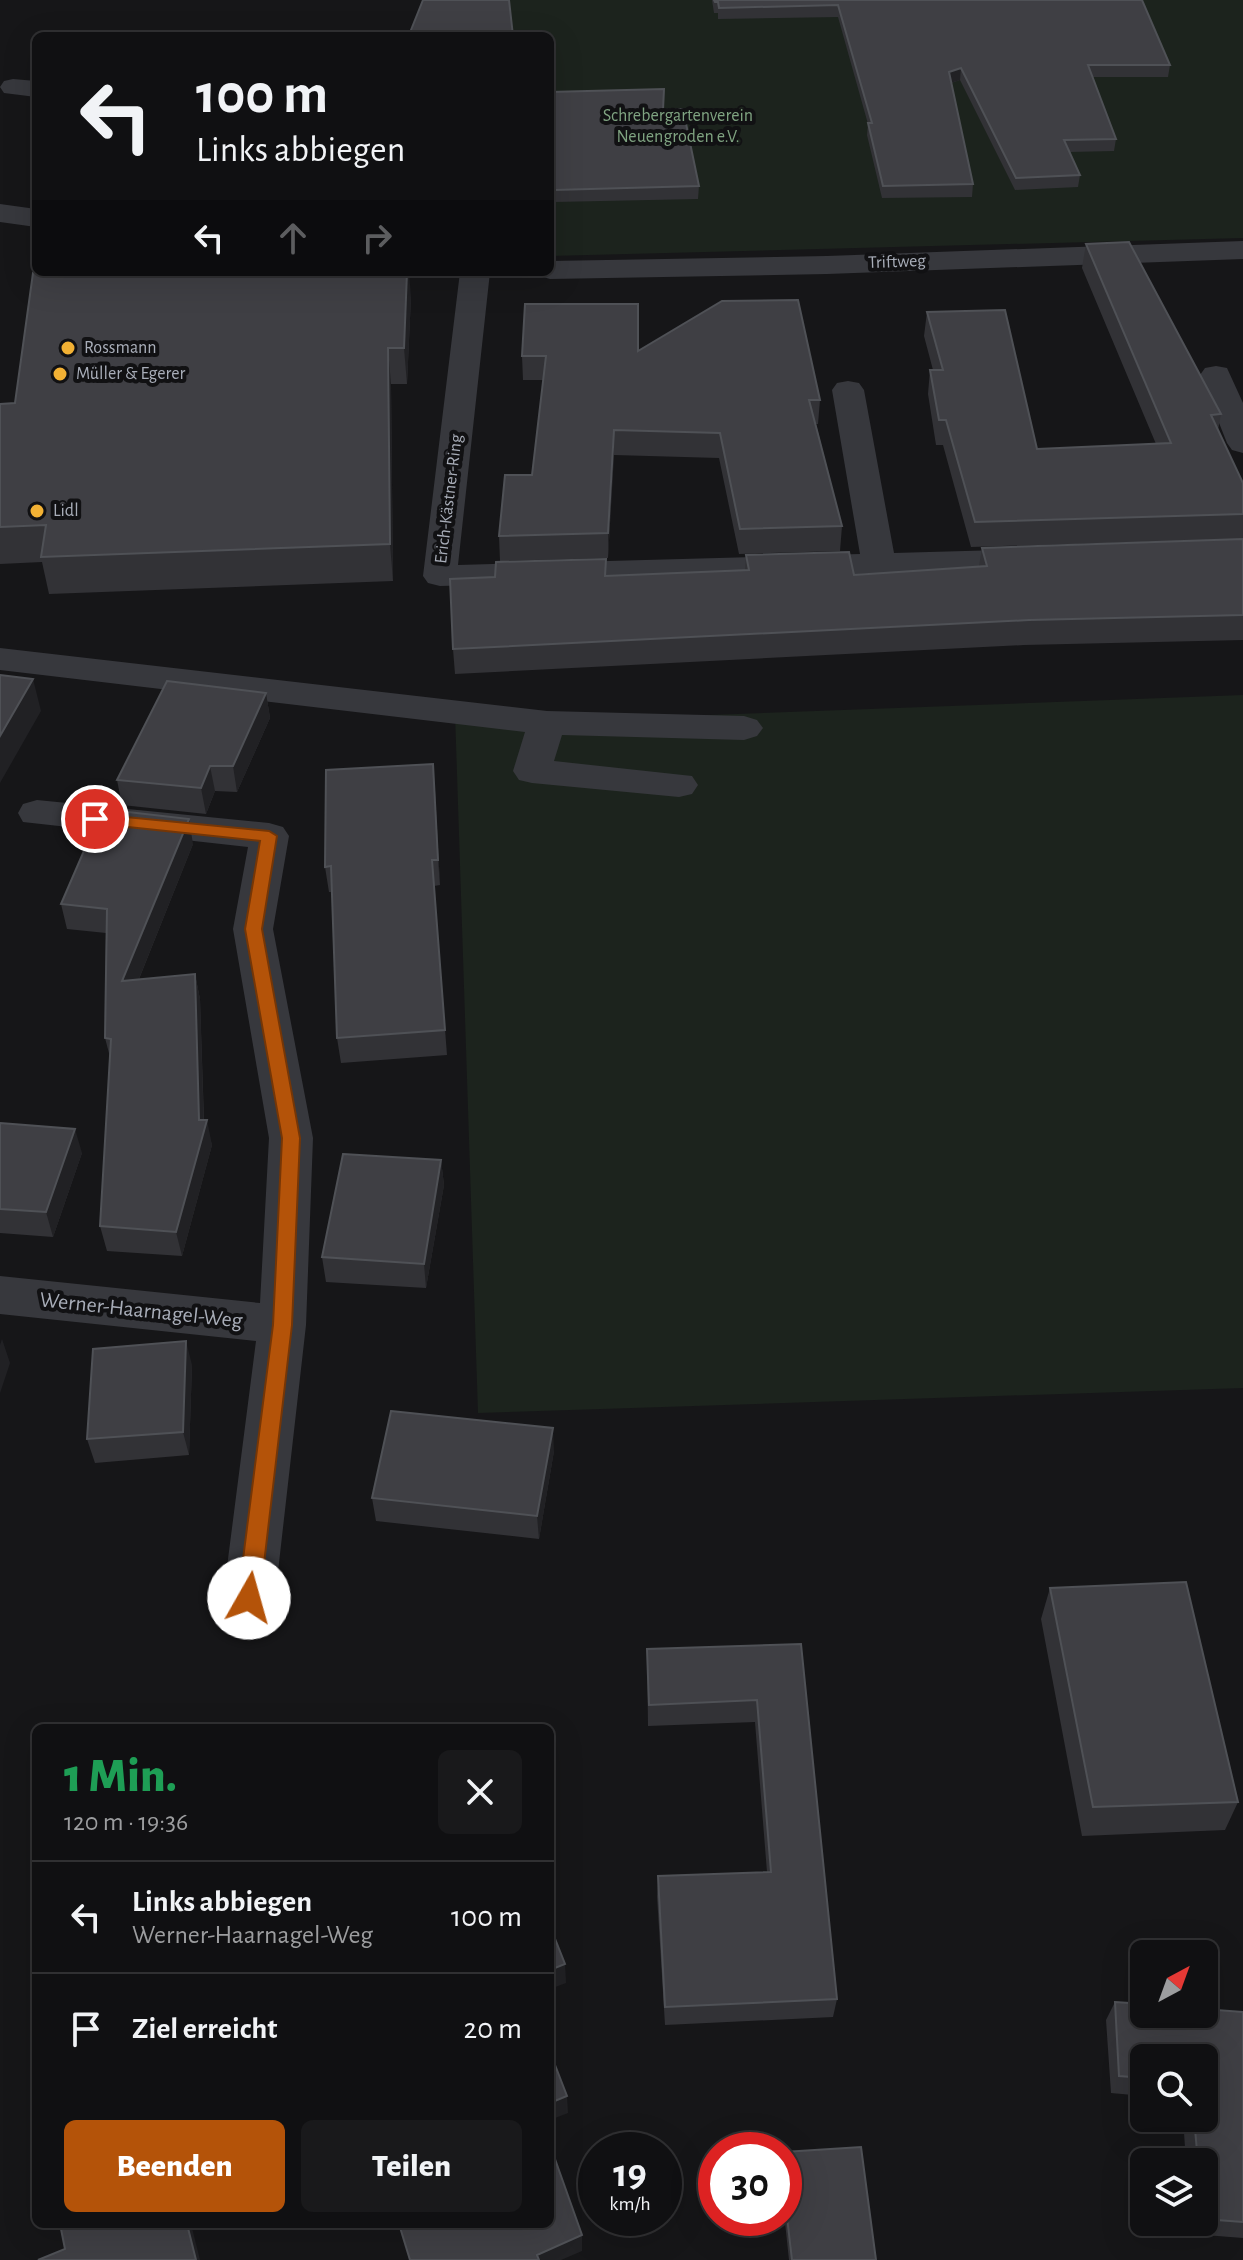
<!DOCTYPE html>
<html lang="de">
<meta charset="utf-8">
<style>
body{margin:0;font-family:"Alegreya Sans",sans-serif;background:#19191b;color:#f1f3f6;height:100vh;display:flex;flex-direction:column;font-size:30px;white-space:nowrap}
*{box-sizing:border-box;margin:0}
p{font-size:26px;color:#9c9d9f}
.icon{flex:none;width:44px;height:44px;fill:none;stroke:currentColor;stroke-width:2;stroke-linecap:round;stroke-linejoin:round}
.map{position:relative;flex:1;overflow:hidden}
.side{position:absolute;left:32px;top:1724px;width:522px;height:504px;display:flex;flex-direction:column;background:#101012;border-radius:12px;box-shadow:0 8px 32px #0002,0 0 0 2px #303032}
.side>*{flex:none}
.top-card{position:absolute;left:32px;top:32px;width:522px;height:244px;border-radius:12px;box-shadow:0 8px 32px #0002,0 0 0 2px #303032;background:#101012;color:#f1f3f6;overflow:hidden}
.needle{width:52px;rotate:41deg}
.buttons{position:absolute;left:1130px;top:1940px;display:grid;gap:16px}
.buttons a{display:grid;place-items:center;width:88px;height:88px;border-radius:12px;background:#101012;box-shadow:0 8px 32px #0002,0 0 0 2px #303032;font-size:40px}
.speed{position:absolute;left:578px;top:2132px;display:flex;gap:16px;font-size:40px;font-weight:700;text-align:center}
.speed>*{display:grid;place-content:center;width:104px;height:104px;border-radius:50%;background:#101012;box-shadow:0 8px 32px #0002,0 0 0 2px #303032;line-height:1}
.speed small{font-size:20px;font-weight:400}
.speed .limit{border:12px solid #d22;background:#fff;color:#111}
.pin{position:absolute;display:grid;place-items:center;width:68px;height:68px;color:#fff;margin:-34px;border:4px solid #fff;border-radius:50%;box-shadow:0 2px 8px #0007}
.me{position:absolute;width:88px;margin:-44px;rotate:7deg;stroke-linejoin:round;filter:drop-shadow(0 0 6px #0008)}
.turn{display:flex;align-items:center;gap:28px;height:168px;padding:0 32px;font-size:36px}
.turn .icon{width:104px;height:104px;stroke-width:2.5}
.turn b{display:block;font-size:56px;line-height:68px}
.lanes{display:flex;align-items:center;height:76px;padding:0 32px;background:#0003;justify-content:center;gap:40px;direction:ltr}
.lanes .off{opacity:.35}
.round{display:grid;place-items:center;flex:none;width:84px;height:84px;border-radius:12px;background:#19191b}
.headline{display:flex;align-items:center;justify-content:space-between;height:136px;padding:0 32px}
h1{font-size:48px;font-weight:800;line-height:60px;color:#1e9e55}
.button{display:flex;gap:16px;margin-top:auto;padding:16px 32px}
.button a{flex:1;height:92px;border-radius:12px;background:#b45309;color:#fff;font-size:32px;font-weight:800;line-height:92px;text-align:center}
.button a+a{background:#19191b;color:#f1f3f6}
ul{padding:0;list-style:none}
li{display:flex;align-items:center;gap:24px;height:112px;padding:0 32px;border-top:2px solid #303032}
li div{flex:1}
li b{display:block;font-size:30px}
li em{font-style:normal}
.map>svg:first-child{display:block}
</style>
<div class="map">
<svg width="1243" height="2260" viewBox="0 0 1243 2260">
<rect width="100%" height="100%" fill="#161618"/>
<path fill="#1c231d" d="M480,0H1243V238L550,256V36H475Z
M1243,695V1388L478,1413L455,713L656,717Z"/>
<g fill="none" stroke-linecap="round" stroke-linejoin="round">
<path fill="#37383d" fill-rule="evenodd" d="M13,79L36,81V97L4,93L0,87L4,81Z
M0,204L36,209V227L0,222Z
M1243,241V259L827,274L550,279L540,276L537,272H550V261L827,256Z
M460,272H490L458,565L860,554L832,390L837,383L848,381L859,383L864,390L894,553L1039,549L1051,552L1056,559L1051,566L1039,569L440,586L428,583L423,576Z
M1216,366L1227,368L1243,403V453L1232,450L1227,443L1200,375L1205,368Z
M0,648L547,711L744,716L757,720L763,728L757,736L744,740L562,735L554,761L692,776L698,785L692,794L679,797L532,783L519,780L513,771L525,732L0,670Z
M37,800L269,823L283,827L289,836L273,929L313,1138L306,1325L275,1598L267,1614L249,1621L231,1614L223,1598L256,1341L0,1314V1276L260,1303L269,1138L233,929L248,847L23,822L18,813L23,804Z"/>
</g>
<path fill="#323236" d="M712,0H1142L1170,65L1168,77H1093L1116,139L1114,151L1069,152L1080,175L1078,187L1015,190L960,80L951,83L973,184L972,197L882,198L867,135L868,124L838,17L718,19V13H714Z
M550,92L664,110L699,186L698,199L554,202L552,163H550Z
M1086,244L1221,414L1218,430L1243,483V539L971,547L943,445H936L928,394L930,370H933L924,336L927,312L1037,449L1156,444L1082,268Z
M411,297L407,384H391L393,581L49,594L42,562L0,564V404L15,403Z
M638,351L820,400L818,424H816L842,526L840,551L739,554L719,458L614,455L608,558L500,561L499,536L532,475L543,380H523L522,356Z
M1243,539V640L1024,645L455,674L453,649L495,577L606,559V576L745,570L746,555L854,575L899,572L979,566L982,548Z
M266,693L270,718L237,792L215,791L206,814L122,805L117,780Z
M435,790L440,885L434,886L447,1055L341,1063L337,1038L332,892H329L325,867Z
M193,844L139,979L195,974L200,999L204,1120L212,1145L182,1256L107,1251L100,1226L110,1057L105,1038L106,933L67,929L61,904Z
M0,1123L82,1153L53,1237L0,1233Z
M441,1160L444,1185L426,1288L326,1282L322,1257Z
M192,1365L189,1455L95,1463L87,1439Z
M554,1451L539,1539L376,1521L372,1498Z
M1050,1588L1238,1802L1225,1830L1082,1836L1041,1619Z
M801,1644L837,1999L833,2017L665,2025L657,1896L658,1876L767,1872L755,1722L648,1726L647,1649Z
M1115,2002L1243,2012V2238L1192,2234L1191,2222H1204V2162H1186L1183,2118H1204V2058H1144V2096L1111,2093L1106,2020Z
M784,2152L876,2260H789L784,2213Z"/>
<path fill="#212124" d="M961,68L960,80L947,84L949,72Z
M407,272H409L411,297L407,384L404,348Z
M388,348L391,384L393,581L390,544Z
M614,430V455L608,558V533Z
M33,679L41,711L0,783V736Z
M266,693L270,718L237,792L233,766Z
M433,764L435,790L440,885L438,860Z
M210,766L215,791L206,814L201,788Z
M189,819L193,844L128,1006L122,981Z
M195,974L200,999L204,1130L207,1120L212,1145L182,1256L176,1232L199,1120Z
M75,1129L82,1153L53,1237L46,1212Z
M441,1160L444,1185L426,1288L424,1264Z
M2,1339L10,1363L0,1393V1345Z
M186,1341L192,1365L189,1455L183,1432Z
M553,1428L554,1451L539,1539L537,1516Z
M565,1964L566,1983L550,1989V1970Z
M567,2096L568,2113L550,2120V2103Z
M187,2224H191L200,2260H196Z
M582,2235V2251L561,2260H538L537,2255Z"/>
<path fill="#3f3f44" stroke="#4f5156" stroke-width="2" d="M423,0H509L513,36H436L409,35Z
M714,0H1142L1170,65H1088L1116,139L1064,140L1080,175L1016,178L961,68L949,72L973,184L883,186L868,123H872L838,5L719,8L718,2H715Z
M664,89L663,110L683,109L699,186L554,190L552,151H550V92Z
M1129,242L1221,414L1211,415L1243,483V514L975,522L946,420H939L930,370H943L927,312L1005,310L1037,449L1171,443L1086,244Z
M57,272H407L404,348H388L390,544L41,557L46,525L0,527V404L15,403L33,273Z
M798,300L820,400H809L842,526L740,529L720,433L614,430L608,533L499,536L505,475H532L546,356H522L525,304H638V351L722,301Z
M1243,539V615L1029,620L453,649L450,579L495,577L496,562L606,559L605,576L749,570L746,555L849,552L854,575L987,566L982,548Z
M0,675L33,679L0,736Z
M167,681L266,693L233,766H210L201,788L117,780Z
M433,764L438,860H432L445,1030L337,1038L331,866L325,867L326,770Z
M102,809L189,819L122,981L195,974L199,1120H207L176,1232L100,1226L111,1039L105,1038L107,909L61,904Z
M0,1123L75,1129L46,1212L0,1209Z
M343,1154L441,1160L424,1264L322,1257Z
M186,1341L183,1432L87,1439L93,1349Z
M391,1411L553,1428L537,1516L372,1498Z
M1186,1582L1238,1802L1093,1807L1050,1588Z
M801,1644L837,1999L665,2007L658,1876L771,1872L757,1700L649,1705L647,1649Z
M550,1926L565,1964L550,1970Z
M1115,2002L1144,2004V2014H1204V2009L1243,2012V2222L1204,2219V2162H1198L1194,2118H1204V2058H1144V2078L1119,2076Z
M550,2052L567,2096L550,2103Z
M550,2145L582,2235L537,2255L539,2260H410L399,2224H550Z
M861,2147L876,2260H792L784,2191V2152Z
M60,2224H187L196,2260H38L65,2249Z"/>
<path fill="#b45309" stroke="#753606" stroke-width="2" d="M95,814L269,831L277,836L262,929L300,1138L292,1325L260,1598L257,1604L249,1607L241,1604L238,1598L273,1325L282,1138L245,929L260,841L90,823V815Z"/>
<g fill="#f2b134" stroke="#111113" stroke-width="3">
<circle cx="68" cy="348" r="8"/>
<circle cx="60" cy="374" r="8"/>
<circle cx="37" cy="511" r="8"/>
</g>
<g text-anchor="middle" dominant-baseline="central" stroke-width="8" stroke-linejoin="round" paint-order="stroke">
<g font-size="18" fill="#7fa381" stroke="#111113">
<text x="678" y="116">Schrebergartenverein<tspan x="678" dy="21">Neuengroden e.V.</tspan></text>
</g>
<g font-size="18" fill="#a8adb8" stroke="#111113">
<text transform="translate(897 262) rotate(-2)">Triftweg</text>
<text transform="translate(449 499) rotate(-83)">Erich-Kästner-Ring</text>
</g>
<g font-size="18" fill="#a8adb8" stroke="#111113" text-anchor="start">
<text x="84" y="348">Rossmann</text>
<text x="76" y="374">Müller &amp; Egerer</text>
<text x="53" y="511">Lidl</text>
</g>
<g font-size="22" fill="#a8adb8" stroke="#111113">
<text transform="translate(141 1310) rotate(6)">Werner-Haarnagel-Weg</text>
</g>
</g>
</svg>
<div class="buttons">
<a><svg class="needle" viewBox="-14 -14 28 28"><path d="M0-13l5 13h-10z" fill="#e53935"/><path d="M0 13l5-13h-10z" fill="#9c9d9f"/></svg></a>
<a><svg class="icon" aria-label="search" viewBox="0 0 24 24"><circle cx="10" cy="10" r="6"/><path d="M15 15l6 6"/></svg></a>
<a><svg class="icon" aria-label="layers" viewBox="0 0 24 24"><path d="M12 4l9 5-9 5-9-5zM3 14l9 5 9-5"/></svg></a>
</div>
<div class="speed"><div>19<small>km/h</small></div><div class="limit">30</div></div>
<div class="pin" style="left:95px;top:819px;background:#d93025"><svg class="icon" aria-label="arrive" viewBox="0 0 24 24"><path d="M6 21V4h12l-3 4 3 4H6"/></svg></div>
<svg class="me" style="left:249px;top:1598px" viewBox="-20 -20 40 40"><circle r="19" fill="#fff"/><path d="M0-13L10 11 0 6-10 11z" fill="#b45309"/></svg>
<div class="top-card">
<div class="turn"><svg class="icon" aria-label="left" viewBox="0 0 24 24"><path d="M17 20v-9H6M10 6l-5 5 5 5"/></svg><div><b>100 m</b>Links abbiegen</div></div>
<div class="lanes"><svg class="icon" aria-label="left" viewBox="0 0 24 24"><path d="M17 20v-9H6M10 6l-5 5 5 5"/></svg><svg class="icon off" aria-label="ahead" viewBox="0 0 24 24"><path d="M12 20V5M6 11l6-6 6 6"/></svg><svg class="icon off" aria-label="right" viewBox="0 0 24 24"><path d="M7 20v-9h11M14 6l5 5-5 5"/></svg></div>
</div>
<section class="side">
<div class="headline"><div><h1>1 Min.</h1><p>120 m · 19:36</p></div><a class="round"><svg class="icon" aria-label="close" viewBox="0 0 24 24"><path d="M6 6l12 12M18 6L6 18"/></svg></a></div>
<ul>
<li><svg class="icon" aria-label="left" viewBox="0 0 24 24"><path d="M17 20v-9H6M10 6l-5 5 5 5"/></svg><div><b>Links abbiegen</b><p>Werner-Haarnagel-Weg</p></div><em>100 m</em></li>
<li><svg class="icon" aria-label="arrive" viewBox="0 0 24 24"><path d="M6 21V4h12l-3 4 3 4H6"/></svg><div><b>Ziel erreicht</b></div><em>20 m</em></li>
</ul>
<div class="button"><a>Beenden</a><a>Teilen</a></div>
</section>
</div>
